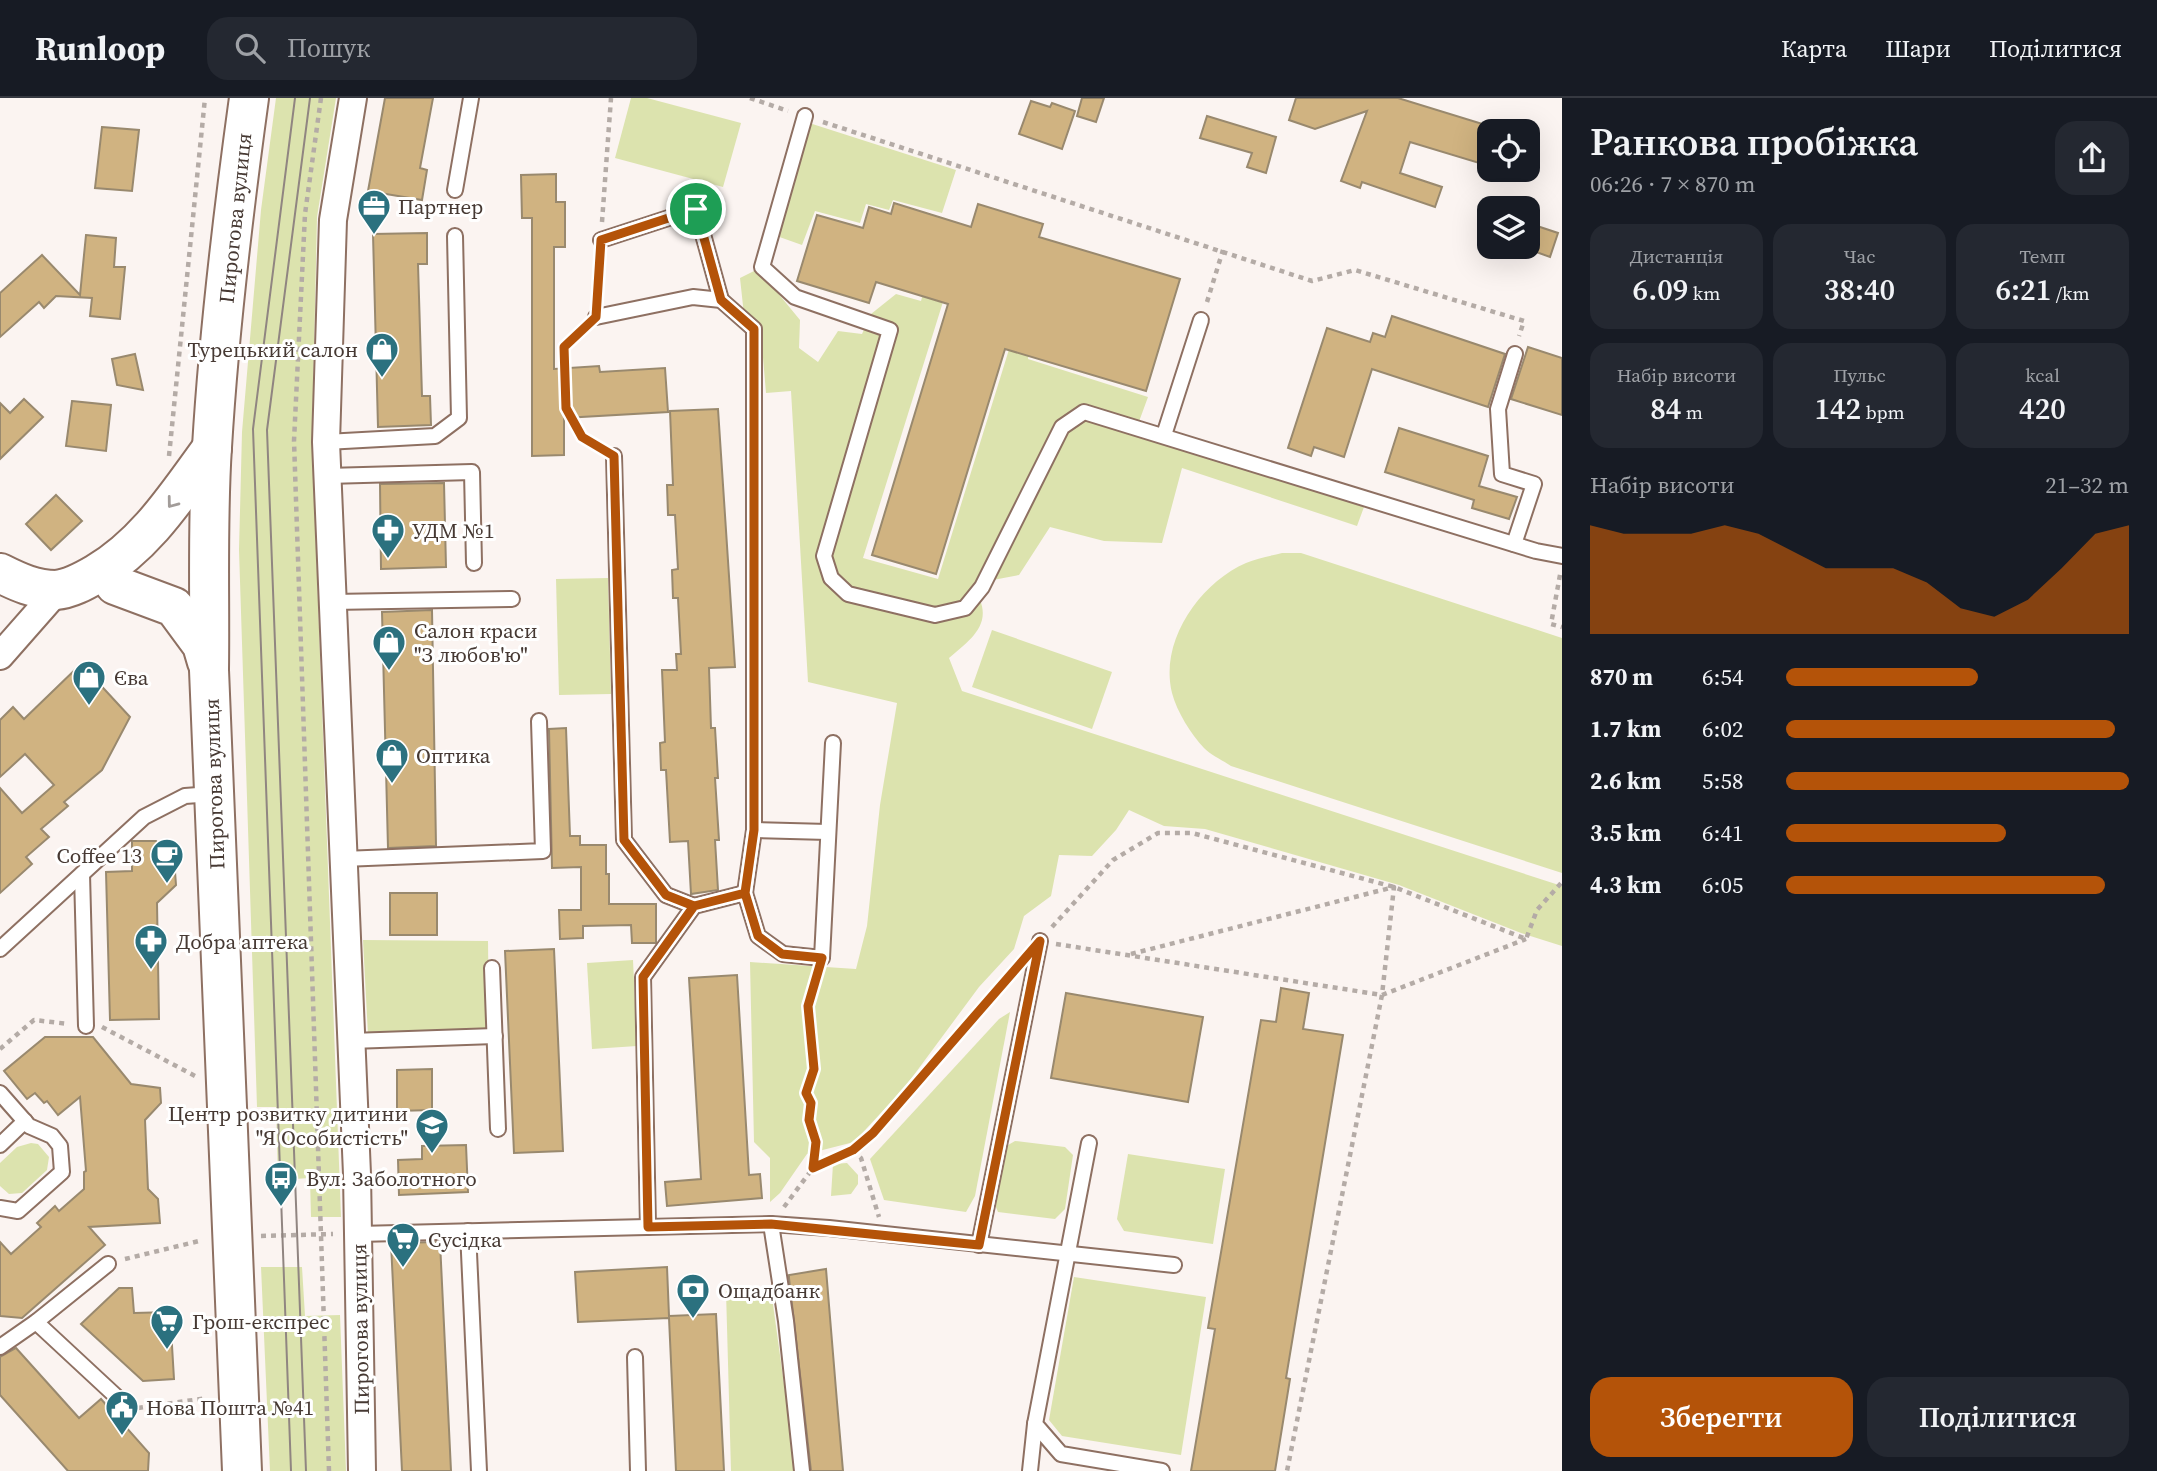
<!DOCTYPE html>
<html lang="uk">
<meta charset="utf-8">
<style>
:root{--surface:#171b24;--page:#242831;--text:#f1f3f6;--muted:#9ea1a6;--line:#363941;--accent:#b45309}
body{margin:0;font-family:"Source Serif 4",serif;background:var(--page);color:var(--text);height:100vh;display:flex;flex-direction:column;font-size:26px;white-space:nowrap}
*{box-sizing:border-box;margin:0}
p{font-size:23px;color:var(--muted)}
.icon{flex:none;width:38px;height:38px;fill:none;stroke:currentColor;stroke-width:2;stroke-linecap:round;stroke-linejoin:round}
.map{position:relative;flex:1;overflow:hidden}
.side{display:flex;flex-direction:column;background:var(--surface);width:595px}
.side>*{flex:none}
.fabs{position:absolute;left:1477px;top:21px;display:grid;gap:14px}
.fabs a{display:grid;place-items:center;width:63px;height:63px;border-radius:14px;background:var(--surface);box-shadow:0 7px 28px #0002;font-size:35px}
.pin{position:absolute;display:grid;place-items:center;width:60px;height:60px;color:#fff;margin:-30px;border:4px solid #fff;border-radius:50%;box-shadow:0 2px 7px #0007}
.round{display:grid;place-items:center;flex:none;width:74px;height:74px;border-radius:21px;background:var(--page)}
.headline{display:flex;align-items:center;justify-content:space-between;height:119px;padding:0 28px}
h1{font-size:38px;font-weight:600;line-height:52px}
.stats{display:grid;grid-template-columns:repeat(3,1fr);gap:10px;height:119px;padding:7px 28px}
.stats div{display:grid;align-content:center;border-radius:18px;background:var(--page);text-align:center}
.stats b{font-size:30px;font-weight:600}
.stats small{font-size:19px;font-weight:400}
.stats p{font-size:19px}
.chart{height:196px;padding:14px 28px}
.chart p{display:flex;justify-content:space-between}
.chart svg{width:100%;height:126px;margin-top:7px;fill:var(--accent);opacity:.7}
.button{display:flex;gap:14px;margin-top:auto;padding:14px 28px}
.button a{flex:1;height:80px;border-radius:21px;background:var(--accent);color:#fff;font-size:28px;font-weight:600;line-height:80px;text-align:center}
.button a+a{background:var(--page);color:var(--text)}
ul{padding:0 28px;list-style:none;font-size:23px}
li{display:grid;grid-template-columns:112px 84px 1fr;align-items:center;height:52px}
li i{height:18px;border-radius:9px;background:var(--accent)}
header{display:flex;align-items:center;gap:42px;box-sizing:border-box;height:98px;padding:0 35px;background:var(--surface);border-bottom:2px solid var(--line)}
header strong{font-size:33px}
nav{display:flex;gap:38px;margin-inline-start:auto;font-size:24px}
.search{width:490px;height:63px;background:var(--page);display:flex;align-items:center;gap:18px;box-sizing:border-box;padding:0 24px;border-radius:21px;color:var(--muted);font-size:26px}
main{display:flex;flex:1;min-height:0}
.map>svg:first-child{display:block}
.green{fill:#dce3ae}
.building{fill:#d0b381;stroke:#99896e;stroke-width:2}
.lines{fill:none;stroke-linecap:round;stroke-linejoin:round}
.service-casing{stroke:#8e7062;stroke-width:18}
.minor-casing{stroke:#8e7062;stroke-width:30}
.secondary-casing{stroke:#8e7062;stroke-width:42}
.path{stroke:#b4aba6;stroke-width:4.5;stroke-dasharray:5 5;stroke-linecap:butt}
.service{stroke:#fff;stroke-width:14}
.minor{stroke:#fff;stroke-width:26}
.secondary{stroke:#fff;stroke-width:38}
.tram{stroke:#908581;stroke-width:2}
.oneway{stroke:#a29c99}
.route-casing{stroke:#fff;stroke-width:14}
.route{stroke:#b45309;stroke-width:9}
.labels{text-anchor:middle;dominant-baseline:central;stroke-width:6;stroke-linejoin:round;paint-order:stroke}
.poi-label{font-size:21px;fill:#463933;stroke:#fff;text-anchor:start}
.street-label{font-size:21px;fill:#463933;stroke:#fff}
</style>
<header>
<strong>Runloop</strong>
<div class="search"><svg class="icon" aria-label="search" viewBox="0 0 24 24"><circle cx="10" cy="10" r="6"/><path d="M15 15l6 6"/></svg>Пошук</div>
<nav><a>Карта</a><a>Шари</a><a>Поділитися</a></nav>
</header>
<main>
<div class="map">
<svg width="1562" height="1373" viewBox="0 0 1562 1373">
<rect width="100%" height="100%" fill="#fbf4f1"/>
<!-- green -->
<g class="green">
<polygon points="276,0 336,0 317,119 312,342 341,1119 311,1119 310,1080 278,1082 276,1009 257,1009 239,452 242,334 261,112"/>
<polygon points="631,0 647,0 741,25 723,89 615,60"/>
<polygon points="803,23 956,72 942,115 893,102 889,112 866,106 860,125 815,113 802,147 771,136"/>
<path d="M758,171l42,51 -1,28 19,14 20,-31 24,3 9,-20 25,-20 25,7 5,-19 21,7 -84,269 75,21 73,-236 19,5 -2,11 120,38 -11,30 48,22 179,58 -7,19 -175,-58 -20,75 -58,-2 -54,-14 -31,48 -26,5 -13,20c11,27 -13,42 -31,58l13,33 600,195v60l-41,-13 -122,-48 -194,-56 -41,-3 -35,-16 -13,20 -24,26 -33,-1 -8,41 -27,20 -10,33 -35,38 -74,100 -51,55 -47,12 -27,39 -10,9v-44l-16,-16 -4,-180 106,7 11,-43 13,-121 17,-102 -89,-21 -17,-291 -25,2 -5,-59 -17,-19 -4,-37z"/>
<path d="M1282,455h19l261,85v235l-331,-107c-9,-6 -20,-11 -27,-18 -13,-14 -27,-36 -32,-55 -13,-52 28,-110 74,-130 11,-5 25,-7 36,-10z"/>
<polygon points="608,480 611,596 559,597 556,481"/>
<polygon points="992,532 1112,574 1092,631 972,589"/>
<polygon points="363,842 488,843 489,933 368,937"/>
<polygon points="633,862 637,948 592,951 587,865"/>
<polygon points="1010,914 975,1098 966,1114 884,1102 870,1061 999,921"/>
<polygon points="1015,1043 1065,1049 1073,1057 1065,1111 1055,1121 998,1114 993,1102 1003,1050"/>
<polygon points="31,1045 38,1046 49,1059 47,1072 22,1095 9,1096 0,1088 0,1065 17,1049"/>
<polygon points="1128,1056 1225,1071 1213,1146 1124,1133 1117,1121"/>
<polygon points="847,1065 858,1077 858,1086 851,1096 831,1098 833,1066"/>
<polygon points="261,1169 302,1169 305,1218 340,1217 346,1373 270,1373"/>
<polygon points="1074,1179 1206,1199 1181,1357 1062,1338 1049,1322"/>
<polygon points="771,1192 796,1373 731,1373 726,1193"/>
</g>
<!-- building -->
<g class="building">
<polygon points="385,0 433,0 420,70 427,72 422,102 368,93"/>
<polygon points="1082,0 1104,0 1096,24 1077,18"/>
<polygon points="1296,0 1398,0 1489,28 1489,68 1410,44 1400,75 1442,89 1435,109 1362,84 1360,90 1341,83 1367,13 1315,31 1289,22"/>
<polygon points="1031,3 1050,9 1052,5 1075,13 1062,51 1019,36"/>
<polygon points="1207,18 1276,39 1266,75 1247,69 1252,55 1200,40"/>
<polygon points="102,29 139,32 132,93 95,90"/>
<polygon points="556,76 556,104 565,104 565,149 554,149 554,271 599,268 600,274 665,270 668,314 564,320 564,357 532,358 532,120 522,120 521,77"/>
<polygon points="894,105 971,129 978,106 1043,126 1039,139 1180,181 1146,293 1005,251 936,476 872,457 948,206 876,184 869,205 797,183 817,117 863,130 869,109 891,116"/>
<polygon points="1528,125 1558,135 1550,159 1528,151"/>
<polygon points="427,135 427,166 418,166 422,298 430,298 431,327 378,329 373,136"/>
<polygon points="86,137 116,140 114,169 125,169 120,221 90,218 92,200 56,198 44,210 39,204 0,239 0,195 42,157 80,197"/>
<polygon points="1392,218 1505,256 1488,309 1372,271 1344,359 1314,349 1311,358 1288,350 1327,230 1370,244 1373,235 1385,239"/>
<polygon points="1528,249 1562,260 1562,317 1511,301"/>
<polygon points="135,256 143,292 117,287 112,261"/>
<polygon points="24,301 43,319 0,361 0,305 10,315"/>
<polygon points="72,303 111,307 106,353 66,348"/>
<polygon points="718,311 735,569 709,570 711,630 715,630 718,680 715,680 719,742 715,742 718,792 691,796 688,743 670,744 666,672 661,672 660,645 665,644 662,572 677,572 676,556 681,556 678,500 673,500 672,472 678,471 675,417 668,417 667,387 673,387 670,313"/>
<polygon points="1399,330 1488,358 1479,388 1517,399 1509,421 1472,410 1474,402 1385,374"/>
<polygon points="444,385 446,469 381,471 380,386"/>
<polygon points="56,397 82,423 51,452 26,426"/>
<polygon points="432,512 436,748 388,750 382,514"/>
<polygon points="81,566 130,619 102,672 64,704 68,708 41,731 49,739 26,759 32,766 0,795 0,690 22,715 54,687 25,656 0,679 0,622 13,609 24,621"/>
<polygon points="566,630 570,738 580,738 580,747 606,747 606,776 609,776 609,806 656,806 656,845 632,845 631,827 583,828 583,840 560,841 559,812 581,812 581,769 552,770 549,631"/>
<polygon points="132,743 156,743 174,760 176,787 157,805 159,921 110,922 106,774 132,773"/>
<rect x="390" y="795" width="47" height="42"/>
<polygon points="554,851 563,1053 514,1055 505,853"/>
<polygon points="737,877 749,1077 760,1076 762,1100 667,1108 665,1084 701,1081 689,880"/>
<polygon points="1281,890 1309,895 1303,931 1343,937 1286,1280 1290,1281 1275,1373 1191,1373 1215,1231 1208,1230 1261,922 1276,924"/>
<polygon points="1066,895 1203,919 1188,1004 1051,980"/>
<polygon points="45,939 93,939 131,986 160,990 161,1005 145,1022 148,1091 158,1101 160,1125 89,1129 105,1147 22,1220 0,1218 0,1144 11,1156 41,1129 37,1125 55,1108 59,1113 84,1091 84,1074 86,1073 80,999 58,1017 47,1003 44,1005 35,995 27,1001 4,973"/>
<polygon points="432,971 432,1012 397,1013 397,972"/>
<polygon points="466,1047 468,1094 399,1097 398,1062 422,1061 422,1048"/>
<polygon points="440,1144 451,1373 402,1373 391,1145"/>
<polygon points="667,1169 669,1218 716,1216 724,1373 676,1373 669,1220 578,1224 575,1174"/>
<polygon points="826,1171 837,1304 843,1373 811,1373 789,1180 789,1177"/>
<polygon points="119,1190 132,1190 134,1215 170,1214 174,1281 143,1283 81,1226"/>
<polygon points="16,1250 79,1320 101,1301 149,1355 148,1373 68,1373 0,1297 0,1259"/>
</g>
<g class="lines">
<defs>
<g id="service">
<polyline points="805,18 762,169 795,199 890,232 824,458 831,480 848,496 935,517 965,510 982,489 1062,329 1084,314 1536,453 1562,458"/>
<polyline points="455,92 471,0"/>
<polyline points="601,142 696,111 721,202"/>
<polyline points="596,219 693,199 721,202 754,231 754,732 745,795 694,808 643,879 648,1129"/>
<polyline points="1164,337 1201,222"/>
<polyline points="326,344 435,338 459,320 455,138"/>
<polyline points="614,358 624,742 666,797 694,808"/>
<polyline points="327,378 472,374 474,465"/>
<polyline points="1514,446 1534,386 1502,376 1498,311 1515,256"/>
<polyline points="332,504 512,501"/>
<polyline points="754,732 828,734"/>
<polyline points="343,761 543,753 539,623"/>
<polyline points="82,776 86,928"/>
<polyline points="745,795 758,838 783,856 822,860 833,645"/>
<polyline points="0,851 144,719 185,698 212,696"/>
<polyline points="492,870 498,1031"/>
<polyline points="351,943 495,938"/>
<polyline points="0,995 29,1028 52,1038 60,1048 62,1074 18,1113 0,1110"/>
<polyline points="1089,1045 1035,1326 1061,1356 1162,1373"/>
<polyline points="0,1047 25,1023"/>
<polyline points="771,1126 786,1223 802,1373"/>
<polyline points="468,1133 479,1373"/>
<polyline points="358,1136 771,1126 829,1130 1174,1167"/>
<polyline points="979,1147 1040,843"/>
<polyline points="36,1224 120,1302"/>
<polyline points="0,1249 36,1224 108,1166"/>
<polyline points="635,1259 638,1373"/>
<polyline points="1030,1373 1035,1326"/>
</g>
<g id="minor">
<polyline points="353,0 333,122 326,344 357,1076 362,1373"/>
<polyline points="0,558 58,492"/>
</g>
<g id="secondary">
<path d="M0,475c18,9 35,17 56,17 14,-1 28,-9 40,-16 51,-30 82,-80 116,-126"/>
<polyline points="115,487 174,509 202,547 207,564"/>
<path d="M242,1373l-33,-801c1,-74 -2,-149 3,-223 7,-117 21,-233 37,-349"/>
</g>
</defs>
<!-- service casing -->
<use href="#service" class="service-casing"/>
<!-- minor casing -->
<use href="#minor" class="minor-casing"/>
<!-- secondary casing -->
<use href="#secondary" class="secondary-casing"/>
<!-- path -->
<g class="path">
<polyline points="321,0 305,116 294,343 329,1373"/>
<polyline points="750,0 788,13"/>
<polyline points="823,24 1312,183 1355,172 1524,223 1519,238"/>
<polyline points="602,124 611,0"/>
<polyline points="597,200 600,160"/>
<polyline points="1207,204 1223,152"/>
<path d="M583,232l-19,17c2,41 -5,76 34,100"/>
<polyline points="169,358 205,0"/>
<polyline points="1560,477 1551,526 1562,529"/>
<polyline points="1052,829 1113,762 1158,735 1192,735 1394,789 1526,841 1537,812 1562,784"/>
<polyline points="1056,846 1382,897 1526,841"/>
<polyline points="1131,856 1394,789 1382,897 1287,1373"/>
<polyline points="102,929 197,979"/>
<polyline points="0,951 34,922 69,926"/>
<polyline points="853,1052 861,1060 879,1119"/>
<polyline points="813,1070 815,1044 809,1022 812,1005 806,995 814,971 809,908 818,877"/>
<polyline points="784,1109 813,1070 853,1052 873,1035 1013,874"/>
<polyline points="261,1138 333,1136"/>
<polyline points="125,1161 199,1143"/>
<polyline points="138,1310 207,1300"/>
</g>
<!-- service -->
<use href="#service" class="service"/>
<!-- minor -->
<use href="#minor" class="minor"/>
<!-- secondary -->
<use href="#secondary" class="secondary"/>
<!-- tram -->
<g class="tram">
<polyline points="291,1373 253,331 295,0"/>
<polyline points="306,1373 267,332 310,0"/>
</g>
</g>
<!-- one-way arrows -->
<defs><path id="oneway-chevron" d="M-2-3.5L2.5 0L-2 3.5" fill="none" stroke-width="1.6" stroke-linecap="round" stroke-linejoin="round" transform="scale(1.75)"/></defs>
<use class="oneway" href="#oneway-chevron" transform="translate(172 405) rotate(127)"/>
<g class="lines">
<defs>
<polyline id="route" points="696,111 721,202 754,231 754,732 745,795 694,808 643,879 648,1129 771,1126 979,1147 1040,843 873,1035 853,1052 813,1070 816,1044 809,1022 811,1005 806,995 814,971 808,908 822,860 782,856 758,838 745,795 694,808 666,797 624,742 614,358 582,339 566,310 564,249 596,219 601,142 696,111"/>
</defs>
<!-- route casing -->
<use href="#route" class="route-casing"/>
<!-- route -->
<use href="#route" class="route"/>
</g>
<!-- icons -->
<defs>
<symbol id="office-pin" viewBox="-11 -11 22 30"><path d="M0 17L-7.5 6A9.5 9.5 0 1 1 7.5 6Z" fill="#2b717f" stroke="#fff"/><path d="M-6-3h4V-5.5h4V-3h4V5H-6ZM-1-4.5V-3h2v-1.5ZM-6 0V1H6V0Z" fill="#fff"/></symbol>
<symbol id="shop-pin" viewBox="-11 -11 22 30"><path d="M0 17L-7.5 6A9.5 9.5 0 1 1 7.5 6Z" fill="#2b717f" stroke="#fff"/><path d="M-5-2.5h2.3a2.7 3.5 0 0 1 5.4 0H5L5.5 6h-11ZM-1.5-2.5h3a1.5 2.3 0 0 0-3 0Z" fill="#fff"/></symbol>
<symbol id="pharmacy-pin" viewBox="-11 -11 22 30"><path d="M0 17L-7.5 6A9.5 9.5 0 1 1 7.5 6Z" fill="#2b717f" stroke="#fff"/><path d="M-2-6h4v4h4v4h-4v4h-4v-4h-4v-4h4Z" fill="#fff"/></symbol>
<symbol id="cafe-pin" viewBox="-11 -11 22 30"><path d="M0 17L-7.5 6A9.5 9.5 0 1 1 7.5 6Z" fill="#2b717f" stroke="#fff"/><path d="M-5.5-4.5H6V0H3Q3 3.5 0 3.5H-2.5Q-5.5 3.5-5.5 0ZM3-3.2v2h1.7v-2ZM-6 4.5H4V6H-6Z" fill="#fff"/></symbol>
<symbol id="school-pin" viewBox="-11 -11 22 30"><path d="M0 17L-7.5 6A9.5 9.5 0 1 1 7.5 6Z" fill="#2b717f" stroke="#fff"/><path d="M0-5L7-2L0 1L-7-2ZM-4 1L0 2.5L4 1V4Q0 6-4 4Z" fill="#fff"/></symbol>
<symbol id="bus-pin" viewBox="-11 -11 22 30"><path d="M0 17L-7.5 6A9.5 9.5 0 1 1 7.5 6Z" fill="#2b717f" stroke="#fff"/><path d="M-5-6H5V4H4V6H2V4H-2V6H-4V4H-5ZM-3.5-4V0h7V-4ZM-3.5 1.2v1.5H-2V1.2ZM2 1.2v1.5H3.5V1.2Z" fill="#fff"/></symbol>
<symbol id="supermarket-pin" viewBox="-11 -11 22 30"><path d="M0 17L-7.5 6A9.5 9.5 0 1 1 7.5 6Z" fill="#2b717f" stroke="#fff"/><path d="M-6-5.5h2.5l.6 2H6L4.5 2H-2.5L-4.4-4H-6ZM-1.5 3.2a1.3 1.3 0 1 0 .1 0ZM3 3.2a1.3 1.3 0 1 0 .1 0Z" fill="#fff"/></symbol>
<symbol id="bank-pin" viewBox="-11 -11 22 30"><path d="M0 17L-7.5 6A9.5 9.5 0 1 1 7.5 6Z" fill="#2b717f" stroke="#fff"/><path d="M-6-4H6V4H-6ZM0-2.3a2.3 2.3 0 1 0 0 4.6a2.3 2.3 0 1 0 0-4.6Z" fill="#fff"/></symbol>
<symbol id="civic-pin" viewBox="-11 -11 22 30"><path d="M0 17L-7.5 6A9.5 9.5 0 1 1 7.5 6Z" fill="#2b717f" stroke="#fff"/><path d="M-.6-6.5H3V-4.5H.6V-3L4-1V1h2V6H-6V1h2V-1L-.6-3ZM-1.2 2.5V6h2.4V2.5Z" fill="#fff"/></symbol>
</defs>
<g fill-rule="evenodd">
<use href="#office-pin" x="355" y="89" width="38" height="52"/>
<use href="#shop-pin" x="363" y="232" width="38" height="52"/>
<use href="#pharmacy-pin" x="369" y="413" width="38" height="52"/>
<use href="#shop-pin" x="370" y="525" width="38" height="52"/>
<use href="#shop-pin" x="70" y="560" width="38" height="52"/>
<use href="#shop-pin" x="373" y="638" width="38" height="52"/>
<use href="#cafe-pin" x="148" y="738" width="38" height="52"/>
<use href="#pharmacy-pin" x="132" y="824" width="38" height="52"/>
<use href="#school-pin" x="413" y="1008" width="38" height="52"/>
<use href="#bus-pin" x="262" y="1061" width="38" height="52"/>
<use href="#supermarket-pin" x="384" y="1122" width="38" height="52"/>
<use href="#bank-pin" x="674" y="1173" width="38" height="52"/>
<use href="#supermarket-pin" x="148" y="1204" width="38" height="52"/>
<use href="#civic-pin" x="103" y="1290" width="38" height="52"/>
</g>
<g class="labels">
<!-- poi labels -->
<g class="poi-label">
<text x="398" y="108">Партнер</text>
<text x="358" y="251" text-anchor="end">Турецький салон</text>
<text x="412" y="432">УДМ №1</text>
<text x="414" y="532">Салон краси<tspan x="414" dy="24">"З любов'ю"</tspan></text>
<text x="114" y="579">Єва</text>
<text x="416" y="657">Оптика</text>
<text x="142" y="757" text-anchor="end">Coffee 13</text>
<text x="176" y="843">Добра аптека</text>
<text x="408" y="1015" text-anchor="end">Центр розвитку дитини<tspan x="408" dy="24">"Я Особистість"</tspan></text>
<text x="306" y="1080">Вул. Заболотного</text>
<text x="428" y="1141">Сусідка</text>
<text x="718" y="1192">Ощадбанк</text>
<text x="192" y="1223">Грош-експрес</text>
<text x="146" y="1309">Нова Пошта №41</text>
</g>
<!-- street labels -->
<g class="street-label">
<text transform="translate(235 120) rotate(-84)">Пирогова вулиця</text>
<text transform="translate(214 686) rotate(-92)">Пирогова вулиця</text>
<text transform="translate(360 1231) rotate(-91)">Пирогова вулиця</text>
</g>
</g>
</svg>
<div class="fabs">
<a><svg class="icon" aria-label="locate" viewBox="0 0 24 24"><circle cx="12" cy="12" r="6"/><path d="M12 2v4M12 18v4M2 12h4M18 12h4"/></svg></a>
<a><svg class="icon" aria-label="layers" viewBox="0 0 24 24"><path d="M12 4l9 5-9 5-9-5zM3 14l9 5 9-5"/></svg></a>
</div>
<div class="pin" style="left:696px;top:111px;background:#1e9e55"><svg class="icon" aria-label="arrive" viewBox="0 0 24 24"><path d="M6 21V4h12l-3 4 3 4H6"/></svg></div>
</div>
<section class="side">
<div class="headline"><div><h1>Ранкова пробіжка</h1><p>06:26 · 7 × 870 m</p></div><a class="round"><svg class="icon" aria-label="share" viewBox="0 0 24 24"><path d="M12 15V3M7 8l5-5 5 5M5 13v7h14v-7"/></svg></a></div>
<div class="stats">
<div><p>Дистанція</p><b>6.09<small> km</small></b></div>
<div><p>Час</p><b>38:40</b></div>
<div><p>Темп</p><b>6:21<small> /km</small></b></div>
</div>
<div class="stats">
<div><p>Набір висоти</p><b>84<small> m</small></b></div>
<div><p>Пульс</p><b>142<small> bpm</small></b></div>
<div><p>kcal</p><b>420</b></div>
</div>
<div class="chart"><p><span>Набір висоти</span>21–32 m</p>
<svg viewBox="0 0 160 44" preserveAspectRatio="none"><path d="M0 44V6L10 9L20 9L30 9L40 6L50 9L60 15L70 21L80 21L90 21L100 26L110 35L120 38L130 32L140 21L150 9L160 6V44z"/></svg>
</div>
<ul>
<li><b>870 m</b>6:54<i style="width:56%"></i></li>
<li><b>1.7 km</b>6:02<i style="width:96%"></i></li>
<li><b>2.6 km</b>5:58<i style="width:100%"></i></li>
<li><b>3.5 km</b>6:41<i style="width:64%"></i></li>
<li><b>4.3 km</b>6:05<i style="width:93%"></i></li>
</ul>
<div class="button"><a>Зберегти</a><a>Поділитися</a></div>
</section>
</main>
